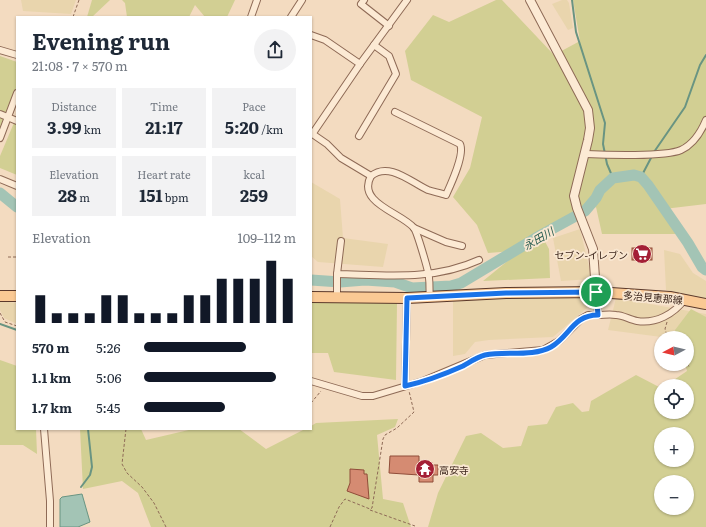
<!DOCTYPE html>
<meta charset="utf-8">
<style>
:root{--surface:#fff;--page:#f2f2f3;--text:#1f2937;--muted:#747a83;--accent:#111827}
body{margin:0;font-family:Literata,"Noto Sans JP",serif;background:var(--page);color:var(--text);height:100vh;display:flex;flex-direction:column;font-size:15px;white-space:nowrap}
*{box-sizing:border-box;margin:0}
p{font-size:13px;color:var(--muted)}
.icon{flex:none;width:22px;height:22px;fill:none;stroke:currentColor;stroke-width:2;stroke-linecap:round;stroke-linejoin:round}
.map{position:relative;flex:1;overflow:hidden}
.sheet{position:absolute;left:16px;top:16px;width:296px;height:414px;display:flex;flex-direction:column;background:var(--surface);border-radius:0px;box-shadow:0 1px 3px #0004}
.sheet>*{flex:none}
.needle{width:26px;rotate:263deg}
.tools{position:absolute;left:654px;top:331px;display:grid;gap:8px}
.tools a{display:grid;place-items:center;width:40px;height:40px;border-radius:50%;background:var(--surface);box-shadow:0 1px 3px #0004;font-size:20px}
.pin{position:absolute;display:grid;place-items:center;width:34px;height:34px;color:#fff;margin:-17px;border:2px solid #fff;border-radius:50%;box-shadow:0 1px 4px #0007}
.round{display:grid;place-items:center;flex:none;width:42px;height:42px;border-radius:21px;background:var(--page)}
.overview{display:flex;align-items:center;justify-content:space-between;height:68px;padding:0 16px}
h1{font-size:22px;font-weight:700;line-height:30px}
.figures{display:grid;grid-template-columns:repeat(3,1fr);gap:6px;height:68px;padding:4px 16px}
.figures div{display:grid;align-content:center;border-radius:0px;background:var(--page);text-align:center}
.figures b{font-size:17px;font-weight:700}
.figures small{font-size:11px;font-weight:400}
.figures p{font-size:11px}
.chart{height:112px;padding:8px 16px}
.chart p{display:flex;justify-content:space-between}
.chart svg{width:100%;height:72px;margin-top:4px;stroke:var(--accent);stroke-width:6}
ul{padding:0 16px;list-style:none;font-size:13px}
li{display:grid;grid-template-columns:64px 48px 1fr;align-items:center;height:30px}
li i{height:10px;border-radius:5px;background:var(--accent)}
.map>svg:first-child{display:block}
.farmland{fill:#e9d5ad}
.green{fill:#d2cf93;fill-rule:evenodd}
.water{fill:#a3c4b5;stroke:#699482}
.lines{fill:none;stroke-linecap:round;stroke-linejoin:round}
.stream{stroke:#699482;stroke-width:2}
.river{stroke:#a3c4b5;stroke-width:11}
.building{fill:#d58b72;stroke:#904d39}
.minor-casing{stroke:#8e6a56;stroke-width:8}
.tertiary-casing{stroke:#8e6a56;stroke-width:10}
.primary-casing{stroke:#5b392b;stroke-width:12}
.path{stroke:#8e6a56;stroke-width:1;stroke-dasharray:3 2;stroke-linecap:butt}
.minor{stroke:#fcead4;stroke-width:6}
.tertiary{stroke:#fcead4;stroke-width:8}
.primary{stroke:#fac994;stroke-width:10}
.route-casing{stroke:#fff;stroke-width:8}
.route{stroke:#1a73e8;stroke-width:5}
.labels{text-anchor:middle;dominant-baseline:central;stroke-width:3.5;stroke-linejoin:round;paint-order:stroke}
.poi-label{font-size:10px;fill:#3c261c;stroke:#f9e7d1;text-anchor:end}
.street-label{font-size:10px;fill:#3c261c;stroke:#f9e7d1}
.water-label{font-size:11px;font-style:italic;fill:#295d51;stroke:#f9e7d1}
</style>
<div class="map">
<svg width="706" height="527" viewBox="0 0 706 527">
<rect width="100%" height="100%" fill="#f3dbc0"/>
<!-- farmland -->
<g class="farmland">
<polygon points="21,0 76,0 71,14 23,11"/>
<polygon points="562,0 567,0 569,3 573,28 568,30 552,4"/>
<polygon points="311,182 340,199 343,238 388,244 383,267 318,262 311,256"/>
<polygon points="580,229 592,279 561,281 553,238"/>
<polygon points="664,250 680,254 693,273 706,281 706,299 666,290"/>
<polygon points="586,297 587,308 553,337 489,340 475,342 465,354 453,356 453,300"/>
<polygon points="616,298 706,314 706,347 687,338 669,338 608,330"/>
<polygon points="0,301 17,303 17,324 4,318 0,310"/>
</g>
<!-- green -->
<g class="green">
<polygon points="92,0 110,0 92,17 87,17"/>
<polygon points="122,0 235,0 227,17 205,17 195,5 189,17 127,17 125,3"/>
<polygon points="496,0 502,0 554,55 580,41 573,0 706,0 706,204 664,209 679,234 602,234 596,207 542,236 549,249 550,278 483,281 531,242 515,251 488,253 477,225 453,197 470,168 482,117 411,80 405,51 433,15 449,22"/>
<polygon points="0,56 17,62 17,88 0,129"/>
<polygon points="16,118 17,118 17,175 0,168 0,156"/>
<polygon points="311,301 397,303 396,380 334,372 328,353 311,353"/>
<path d="M691,309l15,8v210h-278l10,-34 28,-57 15,-3 22,15 18,-2 7,-20 19,-2 9,-17 17,-4 9,9 7,-1 2,-10 45,-26 25,13v24h26v-26h-22l22,-15 -2,-7h2v-26h-9l-3,-8zM661,434h26v26h-26zM661,482h26v26h-26z"/>
<polygon points="0,360 17,366 17,429 36,429 37,454 23,445 0,445"/>
<polygon points="398,419 395,427 377,435 383,499 403,503 411,527 151,527 138,493 122,481 83,489 80,429 141,429 146,440 193,429 239,429 266,449 305,429 311,429 311,426 316,423"/>
</g>
<!-- water -->
<polygon class="water" points="82,494 90,522 78,527 60,527 60,499 62,497"/>
<g class="lines">
<!-- stream -->
<g class="stream">
<polyline points="572,0 576,32 605,123 603,144 607,164 613,178"/>
<polyline points="654,152 685,107 700,65 706,55"/>
<polyline points="641,177 652,156"/>
<polyline points="0,324 17,330"/>
<polyline points="81,487 90,475 92,467 88,429"/>
</g>
<!-- river -->
<g class="river">
<polyline points="0,193 17,207"/>
<polyline points="311,280 340,282 365,280 395,282 412,288 451,286 461,283 541,235 585,211 596,198 600,190 613,178 634,175 641,177 648,185 688,243 702,267 706,270"/>
</g>
</g>
<!-- building -->
<g class="building">
<rect x="632" y="248" width="20" height="12"/>
<polygon points="390,456 419,456 419,465 438,465 438,475 433,475 433,482 419,482 419,475 389,473"/>
<polygon points="350,469 364,470 364,474 367,474 369,499 347,491 350,483"/>
</g>
<g class="lines">
<defs>
<g id="minor">
<polyline points="364,0 361,4 389,26"/>
<polyline points="251,17 257,0"/>
<polyline points="291,17 302,0"/>
<polyline points="311,35 325,40 360,64"/>
<polyline points="0,50 17,55"/>
<polyline points="0,114 17,121"/>
<path d="M311,133l16,11 14,14 30,18c-15,27 31,37 43,52 3,4 15,44 15,50 1,7 0,13 1,19"/>
<polyline points="313,133 360,64 407,0"/>
<polyline points="359,136 396,74 389,56 374,45"/>
<polyline points="0,138 17,93"/>
<path d="M586,154c20,1 79,3 95,-4 13,-6 20,-18 25,-30"/>
<path d="M371,176c18,-15 41,7 57,14 6,2 13,3 18,5 5,-11 19,-41 14,-51l-65,-32"/>
<polyline points="0,179 17,186"/>
<polyline points="414,228 446,242 462,246"/>
<path d="M341,241l-4,33c49,1 96,7 142,-14"/>
<polyline points="337,297 337,274"/>
<path d="M598,315c6,0 12,-1 18,0 7,0 14,5 21,6 19,3 37,-7 48,-22"/>
<polyline points="311,381 362,396 373,396 423,381 485,355 543,350 559,341 581,319 588,315 598,315 596,292"/>
<polyline points="405,386 407,298"/>
<polyline points="44,429 50,501 50,527"/>
</g>
<polyline id="tertiary" points="530,0 588,110 590,128 588,140 574,196 577,208 593,249 596,292"/>
<g id="primary">
<polyline points="0,296 17,296"/>
<polyline points="311,297 407,298 506,293 596,292 670,297 706,304"/>
</g>
</defs>
<!-- minor casing -->
<use href="#minor" class="minor-casing"/>
<!-- tertiary casing -->
<use href="#tertiary" class="tertiary-casing"/>
<!-- primary casing -->
<use href="#primary" class="primary-casing"/>
<!-- path -->
<g class="path">
<polyline points="73,17 79,0"/>
<polyline points="97,17 98,16"/>
<polyline points="8,257 17,257"/>
<polyline points="0,313 5,322 17,326"/>
<polyline points="667,322 665,329 668,338"/>
<polyline points="687,364 690,368"/>
<polyline points="311,403 321,391"/>
<polyline points="126,429 122,464 127,473 142,487 154,503 166,527"/>
<polyline points="370,510 415,526"/>
<polyline points="330,527 339,507 345,499 370,509 372,508 383,439 385,435 397,428 414,412 409,391"/>
</g>
<!-- minor -->
<use href="#minor" class="minor"/>
<!-- tertiary -->
<use href="#tertiary" class="tertiary"/>
<!-- primary -->
<use href="#primary" class="primary"/>
</g>
<g class="lines">
<defs>
<path id="route" d="M596,292l2,23c-25,0 -28,21 -47,32 -18,10 -46,4 -66,8 -8,2 -15,7 -22,11 -18,8 -39,16 -58,20l2,-88 99,-5z"/>
</defs>
<!-- route casing -->
<use href="#route" class="route-casing"/>
<!-- route -->
<use href="#route" class="route"/>
</g>
<!-- icons -->
<defs>
<symbol id="supermarket-disc" viewBox="-11 -11 22 22"><circle r="9.5" fill="#a41f36" stroke="#f9e7d1"/><path d="M-6-5.5h2.5l.6 2H6L4.5 2H-2.5L-4.4-4H-6ZM-1.5 3.2a1.3 1.3 0 1 0 .1 0ZM3 3.2a1.3 1.3 0 1 0 .1 0Z" fill="#fff"/></symbol>
<symbol id="temple-disc" viewBox="-11 -11 22 22"><circle r="9.5" fill="#a41f36" stroke="#f9e7d1"/><path d="M0-6L5-2H3V0L6.5 2.5H4V6H1.5V3h-3V6H-4V2.5H-6.5L-3 0V-2H-5Z" fill="#fff"/></symbol>
</defs>
<g fill-rule="evenodd">
<use href="#supermarket-disc" x="631" y="243" width="22" height="22"/>
<use href="#temple-disc" x="414" y="458" width="22" height="22"/>
</g>
<g class="labels">
<!-- poi labels -->
<g class="poi-label">
<text x="628" y="254">セブン-イレブン</text>
<text x="439" y="469" text-anchor="start">高安寺</text>
</g>
<!-- street labels -->
<g class="street-label">
<text transform="translate(653 297) rotate(5)">多治見恵那線</text>
</g>
<!-- water labels -->
<g class="water-label">
<text transform="translate(538 238) rotate(-30)">永田川</text>
</g>
</g>
</svg>
<div class="tools">
<a><svg class="needle" viewBox="-14 -14 28 28"><path d="M0-13l5 13h-10z" fill="#e53935"/><path d="M0 13l5-13h-10z" fill="#747a83"/></svg></a>
<a><svg class="icon" aria-label="locate" viewBox="0 0 24 24"><circle cx="12" cy="12" r="6"/><path d="M12 2v4M12 18v4M2 12h4M18 12h4"/></svg></a>
<a>+</a>
<a>−</a>
</div>
<div class="pin" style="left:596px;top:292px;background:#1e9e55"><svg class="icon" aria-label="arrive" viewBox="0 0 24 24"><path d="M6 21V4h12l-3 4 3 4H6"/></svg></div>
<section class="sheet">
<div class="overview"><div><h1>Evening run</h1><p>21:08 · 7 × 570 m</p></div><a class="round"><svg class="icon" aria-label="share" viewBox="0 0 24 24"><path d="M12 15V3M7 8l5-5 5 5M5 13v7h14v-7"/></svg></a></div>
<div class="figures">
<div><p>Distance</p><b>3.99<small> km</small></b></div>
<div><p>Time</p><b>21:17</b></div>
<div><p>Pace</p><b>5:20<small> /km</small></b></div>
</div>
<div class="figures">
<div><p>Elevation</p><b>28<small> m</small></b></div>
<div><p>Heart rate</p><b>151<small> bpm</small></b></div>
<div><p>kcal</p><b>259</b></div>
</div>
<div class="chart"><p><span>Elevation</span>109–112 m</p>
<svg viewBox="0 0 160 44" preserveAspectRatio="none"><path d="M5 44V27M15 44V38M25 44V38M35 44V38M45 44V27M55 44V27M65 44V38M75 44V38M85 44V38M95 44V27M105 44V27M115 44V17M125 44V17M135 44V17M145 44V6M155 44V17"/></svg>
</div>
<ul>
<li><b>570 m</b>5:26<i style="width:67%"></i></li>
<li><b>1.1 km</b>5:06<i style="width:87%"></i></li>
<li><b>1.7 km</b>5:45<i style="width:53%"></i></li>
</ul>
</section>
</div>
